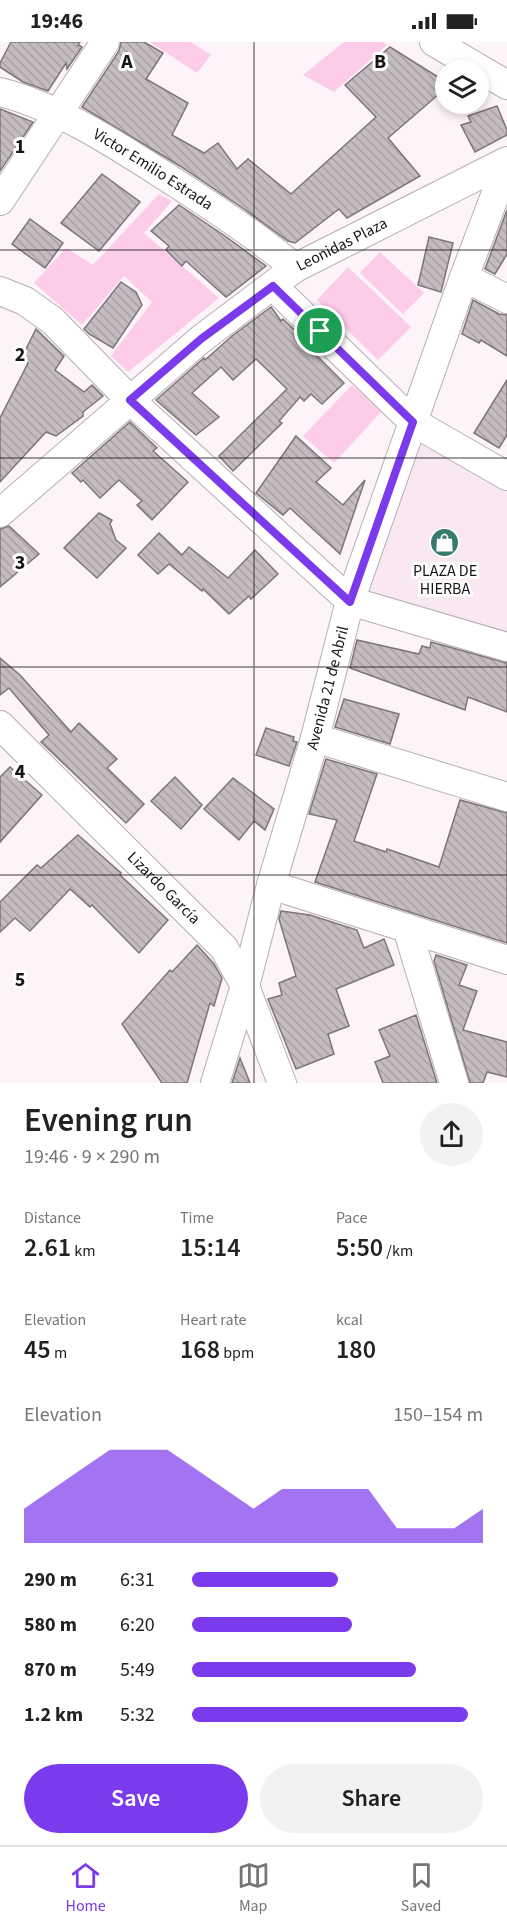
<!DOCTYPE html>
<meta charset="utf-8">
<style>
:root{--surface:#fff;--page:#f2f2f2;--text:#222;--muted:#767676;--line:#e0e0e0;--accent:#7c3aed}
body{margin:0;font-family:"Source Sans 3",sans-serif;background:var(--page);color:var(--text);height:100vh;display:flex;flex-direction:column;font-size:22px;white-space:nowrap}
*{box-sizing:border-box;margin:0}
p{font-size:20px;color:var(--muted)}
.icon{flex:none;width:33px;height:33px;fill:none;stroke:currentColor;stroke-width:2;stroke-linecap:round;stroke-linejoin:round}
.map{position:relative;height:1041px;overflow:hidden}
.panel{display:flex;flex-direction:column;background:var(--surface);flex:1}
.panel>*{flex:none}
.fabs{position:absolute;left:435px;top:18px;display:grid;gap:12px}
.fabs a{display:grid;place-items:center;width:54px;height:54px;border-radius:50%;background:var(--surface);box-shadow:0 3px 9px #0003;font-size:30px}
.pin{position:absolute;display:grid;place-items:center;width:51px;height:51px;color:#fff;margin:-26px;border:3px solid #fff;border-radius:50%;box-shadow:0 2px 6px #0007}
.round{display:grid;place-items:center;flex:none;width:63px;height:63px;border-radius:32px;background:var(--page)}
.headline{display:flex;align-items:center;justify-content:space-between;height:102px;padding:0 24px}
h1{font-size:33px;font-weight:600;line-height:45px}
.metrics{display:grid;grid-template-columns:repeat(3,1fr);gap:9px;height:102px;padding:6px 24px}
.metrics div{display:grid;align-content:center}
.metrics b{font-size:26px;font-weight:600}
.metrics small{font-size:16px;font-weight:400}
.metrics p{font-size:16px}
.chart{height:168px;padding:12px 24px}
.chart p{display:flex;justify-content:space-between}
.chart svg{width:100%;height:108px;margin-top:6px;fill:var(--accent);opacity:.7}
.button{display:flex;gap:12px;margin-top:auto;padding:12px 24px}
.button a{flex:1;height:69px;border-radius:36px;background:var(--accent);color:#fff;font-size:24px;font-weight:600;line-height:69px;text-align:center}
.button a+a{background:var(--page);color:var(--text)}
ul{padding:0 24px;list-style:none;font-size:20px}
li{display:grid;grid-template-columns:96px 72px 1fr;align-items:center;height:45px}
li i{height:15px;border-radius:8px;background:var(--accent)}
.status{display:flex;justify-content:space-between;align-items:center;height:42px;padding:0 30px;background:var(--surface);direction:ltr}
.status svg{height:16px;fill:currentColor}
.menu{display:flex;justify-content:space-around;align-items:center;height:84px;border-top:2px solid var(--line);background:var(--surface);font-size:16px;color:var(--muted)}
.menu a{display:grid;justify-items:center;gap:3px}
.menu .current{color:var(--accent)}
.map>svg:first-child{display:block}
.built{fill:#f9e8f2}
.grass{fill:#fccce8}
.building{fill:url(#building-back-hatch);stroke:#7d757a;stroke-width:1.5}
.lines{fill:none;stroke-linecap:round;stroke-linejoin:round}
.minor-casing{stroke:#b7aeb3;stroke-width:30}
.minor{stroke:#fff;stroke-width:28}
.route-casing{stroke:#fff;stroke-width:12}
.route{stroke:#7c3aed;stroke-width:8}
.grid{fill:none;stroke:#171415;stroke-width:1.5;stroke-opacity:0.55}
.labels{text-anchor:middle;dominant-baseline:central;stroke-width:6;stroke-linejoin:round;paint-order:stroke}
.street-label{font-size:16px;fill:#171415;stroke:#fff}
.poi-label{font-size:16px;fill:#171415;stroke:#fff}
.grid-label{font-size:20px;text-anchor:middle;font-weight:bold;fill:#171415;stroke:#fff;stroke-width:6;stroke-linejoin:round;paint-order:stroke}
</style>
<div class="status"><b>19:46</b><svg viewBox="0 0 49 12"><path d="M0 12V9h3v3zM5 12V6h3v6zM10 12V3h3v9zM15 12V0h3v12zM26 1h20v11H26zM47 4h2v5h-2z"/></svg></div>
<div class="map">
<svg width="507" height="1041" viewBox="0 0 507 1041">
<defs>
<pattern id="building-back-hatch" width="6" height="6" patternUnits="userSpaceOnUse" patternTransform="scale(1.5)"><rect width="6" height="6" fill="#c5bcc1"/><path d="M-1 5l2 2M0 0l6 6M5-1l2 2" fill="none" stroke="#a8a1a5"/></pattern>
</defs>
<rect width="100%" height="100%" fill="#fdf4f9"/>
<!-- built -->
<polygon class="built" points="420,394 507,446 507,591 365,555"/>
<!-- grass -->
<g class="grass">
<polygon points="150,0 191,0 211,13 197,31"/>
<polygon points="344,0 383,0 387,3 334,50 303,33"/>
<polygon points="159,152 172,159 144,191 219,256 128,330 111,314 152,260 124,234 82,283 34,241 66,206 93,223"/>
<polygon points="380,210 424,251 403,272 360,231"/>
<polygon points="348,225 411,285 378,318 317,258"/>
<polygon points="352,343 382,369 334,421 303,394"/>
</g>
<!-- building -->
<g class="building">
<polygon points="11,0 80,0 78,3 82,5 67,27 66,21 48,49 23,40 0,25 0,21"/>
<polygon points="121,0 144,0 163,11 146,37 188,61 172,93 204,111 218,101 237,127 248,117 291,152 376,75 345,43 390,5 446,40 446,46 388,96 420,134 347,176 339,167 295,201 288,199 244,167 180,124 82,65 119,9"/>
<polygon points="497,64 507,88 507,93 475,110 461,83 471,80 468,74"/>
<polygon points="0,67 33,80 0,129"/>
<polygon points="102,132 140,160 99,209 61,181"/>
<polygon points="179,163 225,194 266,224 226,255 186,219 182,224 166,208 169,204 151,189"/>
<polygon points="507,168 507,212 495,232 485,227"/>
<polygon points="30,177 63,201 45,226 12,202"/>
<polygon points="429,195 453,201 441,250 418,243"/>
<polygon points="121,240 136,250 142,263 113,306 89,292 84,287"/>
<polygon points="473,258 499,272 507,273 507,314 481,298 479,301 462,292"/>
<polygon points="271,265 281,279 283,277 315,308 313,310 344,341 322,362 311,352 304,359 300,355 279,379 282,381 233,429 219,414 287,347 256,317 233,338 221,325 192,351 219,375 196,393 156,358 204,316 205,318 232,294"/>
<polygon points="36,287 64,314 55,328 84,350 92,343 103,354 83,370 83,374 56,394 46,390 0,440 0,376 28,321 21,317"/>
<polygon points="507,338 507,393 499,406 474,391"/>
<polygon points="130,380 157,406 153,409 188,440 152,478 137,463 142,459 119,438 100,456 83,438 81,440 72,431"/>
<polygon points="296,394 331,426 316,440 343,463 365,438 340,512 290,466 283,473 256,451"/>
<polygon points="99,471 112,478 110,482 116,498 126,506 97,536 64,506"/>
<polygon points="9,484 39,512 0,545 0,487"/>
<polygon points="159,491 182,513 189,505 228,536 255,508 278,532 251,557 249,554 229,572 203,547 202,549 169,522 158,532 138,513"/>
<polygon points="357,598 419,612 422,604 430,606 431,600 507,621 507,670 468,655 465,668 350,626"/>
<polygon points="0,616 20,633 71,690 79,681 117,717 107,726 144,762 126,781 41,700 49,693 9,646 0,653"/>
<polygon points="344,657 399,672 390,702 335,685"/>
<polygon points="266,686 294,695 293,699 297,700 289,724 256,713"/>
<polygon points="326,717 377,732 354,799 386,810 387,807 439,825 460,758 507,771 507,901 315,840 337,778 309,772"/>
<polygon points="10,725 42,753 0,800 0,735"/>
<polygon points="175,735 202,763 181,787 151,759"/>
<polygon points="233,736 274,767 265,788 254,779 239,798 204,767"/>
<polygon points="78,793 121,831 120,833 168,878 139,911 92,863 90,865 70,847 30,889 15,876 0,890 0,860 37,823 41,826"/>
<polygon points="281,869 310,873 357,888 364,906 384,897 394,923 336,947 349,984 328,992 334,1012 296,1027 268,957 282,953 279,941 296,934 279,877"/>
<polygon points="197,903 214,922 222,936 214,964 210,961 187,1041 162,1041 122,982 170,928 172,930"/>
<polygon points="436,913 467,923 459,943 477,949 463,988 507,1000 507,1035 487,1030 483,1041 470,1041 434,919"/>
<polygon points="416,973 437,1041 383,1041 375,1020 390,1014 379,988"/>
<polygon points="240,1016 250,1041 232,1041"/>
</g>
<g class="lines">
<defs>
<g id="minor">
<polyline points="434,0 507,43"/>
<path id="s1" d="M0,50c58,14 121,56 171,88 43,28 85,55 124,88"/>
<polyline points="0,159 105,0"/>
<polyline points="464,235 507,257"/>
<polyline points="273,244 413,380 507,434"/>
<polyline points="0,249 25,259 53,279 130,358 350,559 507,605"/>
<path id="s2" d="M0,471l201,-174 94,-71 212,-107"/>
<path id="s3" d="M0,683l224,223 21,38 37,97"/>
<polyline points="315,696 507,755"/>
<polyline points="271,843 507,918"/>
<polyline points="407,886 454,1041"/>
<path id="s4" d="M215,1041l30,-97 26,-101 44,-147 35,-137 114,-324 43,-113"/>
</g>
</defs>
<!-- minor casing -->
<use href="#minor" class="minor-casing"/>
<!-- minor -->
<use href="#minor" class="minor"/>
</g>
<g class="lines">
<defs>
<polygon id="route" points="273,244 413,380 350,560 130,358 201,297"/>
</defs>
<!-- route casing -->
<use href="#route" class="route-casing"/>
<!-- route -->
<use href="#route" class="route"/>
</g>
<!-- grid -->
<path class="grid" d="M254,0v1041M0,208h507M0,416h507M0,625h507M0,833h507"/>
<!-- icons -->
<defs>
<symbol id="shop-disc" viewBox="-11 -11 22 22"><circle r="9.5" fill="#367b70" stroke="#fff"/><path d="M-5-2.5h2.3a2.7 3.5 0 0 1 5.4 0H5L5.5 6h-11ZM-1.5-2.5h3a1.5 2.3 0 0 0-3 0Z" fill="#fff"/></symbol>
</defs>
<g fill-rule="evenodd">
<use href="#shop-disc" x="428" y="484" width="33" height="33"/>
</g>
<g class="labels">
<!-- street labels -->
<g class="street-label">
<text stroke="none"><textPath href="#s1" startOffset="172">Victor Emilio Estrada</textPath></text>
<text stroke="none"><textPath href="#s2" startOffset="436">Leonidas Plaza</textPath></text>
<text stroke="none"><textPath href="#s4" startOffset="411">Avenida 21 de Abril</textPath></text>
<text stroke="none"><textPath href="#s3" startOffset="231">Lizardo García</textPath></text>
</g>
<!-- poi labels -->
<g class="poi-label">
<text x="445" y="529">PLAZA DE<tspan x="445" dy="18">HIERBA</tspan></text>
</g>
</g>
<g class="grid-label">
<text x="127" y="26">A</text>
<text x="380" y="26">B</text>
<text x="20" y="111">1</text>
<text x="20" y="319">2</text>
<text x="20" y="527">3</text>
<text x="20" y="736">4</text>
<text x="20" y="944">5</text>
</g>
</svg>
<div class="fabs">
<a><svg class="icon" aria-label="layers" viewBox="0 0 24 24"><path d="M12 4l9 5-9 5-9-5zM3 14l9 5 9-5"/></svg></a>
</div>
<div class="pin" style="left:320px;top:289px;background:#1e9e55"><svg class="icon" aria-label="arrive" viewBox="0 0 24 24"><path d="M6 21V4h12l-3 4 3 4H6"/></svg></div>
</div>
<section class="panel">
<div class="headline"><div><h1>Evening run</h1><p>19:46 · 9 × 290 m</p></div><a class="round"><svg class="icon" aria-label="share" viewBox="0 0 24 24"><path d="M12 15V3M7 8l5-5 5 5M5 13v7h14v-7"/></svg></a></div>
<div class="metrics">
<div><p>Distance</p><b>2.61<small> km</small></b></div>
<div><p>Time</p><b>15:14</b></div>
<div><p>Pace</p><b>5:50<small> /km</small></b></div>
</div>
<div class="metrics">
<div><p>Elevation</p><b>45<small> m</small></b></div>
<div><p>Heart rate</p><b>168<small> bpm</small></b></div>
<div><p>kcal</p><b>180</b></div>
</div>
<div class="chart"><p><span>Elevation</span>150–154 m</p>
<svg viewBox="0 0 160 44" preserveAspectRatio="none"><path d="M0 44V30L10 22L20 14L30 6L40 6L50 6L60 14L70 22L80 30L90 22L100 22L110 22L120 22L130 38L140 38L150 38L160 30V44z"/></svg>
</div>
<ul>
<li><b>290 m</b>6:31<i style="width:50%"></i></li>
<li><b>580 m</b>6:20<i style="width:55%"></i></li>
<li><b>870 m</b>5:49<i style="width:77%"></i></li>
<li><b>1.2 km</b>5:32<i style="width:95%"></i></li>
</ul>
<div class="button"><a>Save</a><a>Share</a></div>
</section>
<nav class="menu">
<a class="current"><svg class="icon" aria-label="home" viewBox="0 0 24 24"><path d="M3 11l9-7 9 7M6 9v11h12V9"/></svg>Home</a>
<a><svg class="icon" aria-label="map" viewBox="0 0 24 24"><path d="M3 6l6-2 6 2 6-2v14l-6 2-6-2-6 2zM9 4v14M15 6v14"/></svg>Map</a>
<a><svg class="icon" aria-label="saved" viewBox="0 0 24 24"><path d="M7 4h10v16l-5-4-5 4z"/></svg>Saved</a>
</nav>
